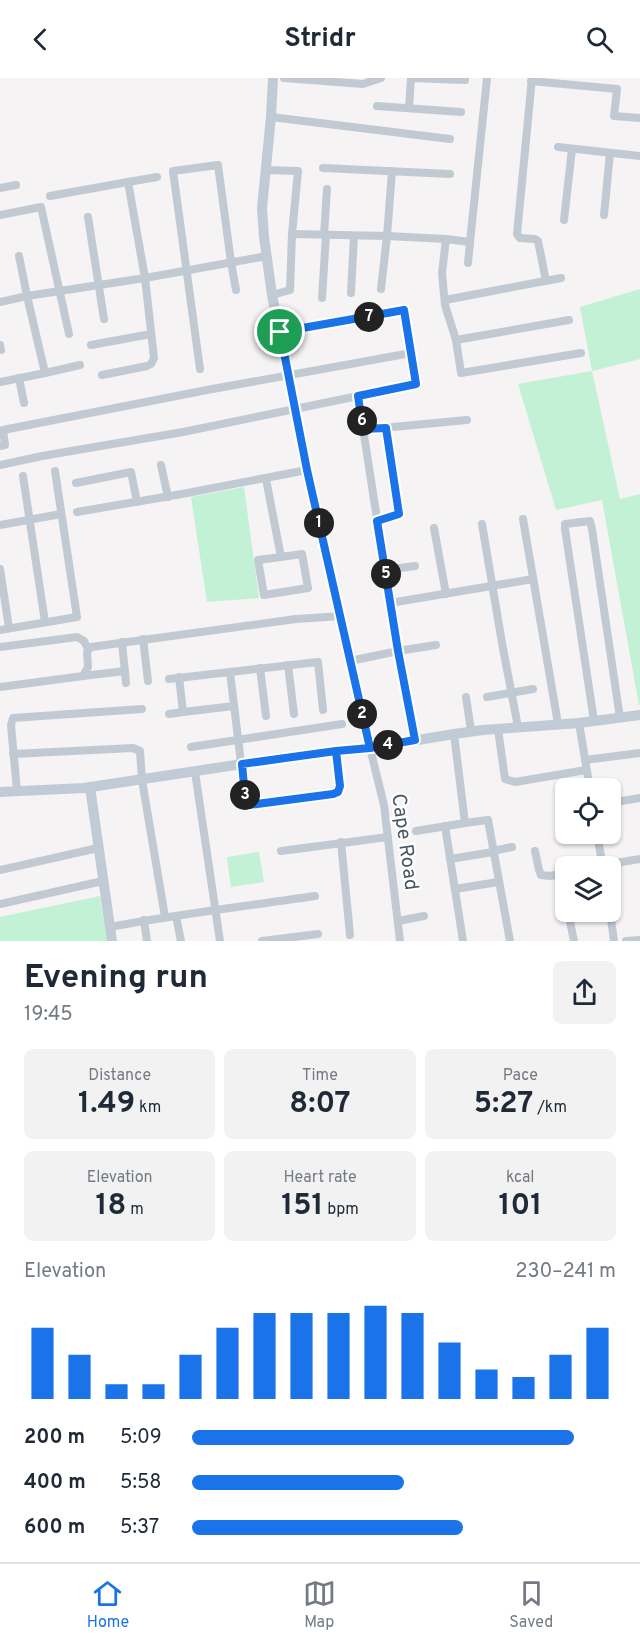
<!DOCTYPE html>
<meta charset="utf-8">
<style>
:root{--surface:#fff;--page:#f2f2f3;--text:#1f2937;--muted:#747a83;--line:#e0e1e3;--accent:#1a73e8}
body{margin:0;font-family:Overpass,sans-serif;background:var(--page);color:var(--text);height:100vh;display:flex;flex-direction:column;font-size:22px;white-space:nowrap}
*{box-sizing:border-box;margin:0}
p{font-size:20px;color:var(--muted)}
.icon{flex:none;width:33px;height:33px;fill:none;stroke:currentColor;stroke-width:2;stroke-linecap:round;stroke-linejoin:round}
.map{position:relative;height:863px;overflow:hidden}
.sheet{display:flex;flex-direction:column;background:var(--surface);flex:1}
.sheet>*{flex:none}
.controls{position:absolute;left:555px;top:700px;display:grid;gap:12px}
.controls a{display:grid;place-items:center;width:66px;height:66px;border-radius:9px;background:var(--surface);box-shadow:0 2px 4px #0004;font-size:30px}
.pin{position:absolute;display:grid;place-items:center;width:51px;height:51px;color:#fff;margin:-26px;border:3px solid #fff;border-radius:50%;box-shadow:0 2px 6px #0007}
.km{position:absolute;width:30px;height:30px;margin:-15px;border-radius:50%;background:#222;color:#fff;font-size:16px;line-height:30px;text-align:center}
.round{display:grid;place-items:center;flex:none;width:63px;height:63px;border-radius:9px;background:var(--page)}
.summary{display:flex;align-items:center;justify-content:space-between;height:102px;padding:0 24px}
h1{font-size:33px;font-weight:700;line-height:45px}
.stats{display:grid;grid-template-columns:repeat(3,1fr);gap:9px;height:102px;padding:6px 24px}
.stats div{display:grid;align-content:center;border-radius:9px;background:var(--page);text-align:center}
.stats b{font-size:30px;font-weight:700}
.stats small{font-size:16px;font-weight:400}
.stats p{font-size:16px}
.chart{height:168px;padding:12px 24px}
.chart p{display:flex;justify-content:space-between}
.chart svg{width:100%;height:108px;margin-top:6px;stroke:var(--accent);stroke-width:6}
ul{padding:0 24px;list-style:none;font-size:20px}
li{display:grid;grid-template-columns:96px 72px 1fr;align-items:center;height:45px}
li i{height:15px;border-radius:8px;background:var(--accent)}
header{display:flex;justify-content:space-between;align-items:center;height:78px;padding:0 24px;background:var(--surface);font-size:27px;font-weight:700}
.tabs{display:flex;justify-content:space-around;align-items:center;height:84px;border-top:2px solid var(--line);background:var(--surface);font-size:16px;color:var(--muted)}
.tabs a{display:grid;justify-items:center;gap:3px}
.tabs .on{color:var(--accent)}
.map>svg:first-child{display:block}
.green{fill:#c3f1d5}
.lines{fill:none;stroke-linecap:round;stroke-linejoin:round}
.street{stroke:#c1cad2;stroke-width:8}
.secondary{stroke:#c1cbd6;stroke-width:10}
.route-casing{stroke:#fff;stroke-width:12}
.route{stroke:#1a73e8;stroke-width:8}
.labels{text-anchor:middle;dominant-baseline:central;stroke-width:4.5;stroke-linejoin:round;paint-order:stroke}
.street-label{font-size:20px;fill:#4a5661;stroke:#fff}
</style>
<header><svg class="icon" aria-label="back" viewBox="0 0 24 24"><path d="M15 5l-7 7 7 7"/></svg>Stridr<svg class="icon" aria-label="search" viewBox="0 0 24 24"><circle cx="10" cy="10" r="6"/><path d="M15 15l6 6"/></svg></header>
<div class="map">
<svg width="640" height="863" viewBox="0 0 640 863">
<rect width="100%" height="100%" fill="#f5f3f3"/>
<!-- green -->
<g class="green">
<polygon points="640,211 640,281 592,293 620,421 640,416 640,627 639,627 602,422 556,432 518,306 592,293 580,229"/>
<polygon points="244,409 259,520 207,524 191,419"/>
<polygon points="259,774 264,804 231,809 227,779"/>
<polygon points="100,818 107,863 0,863 0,839"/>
</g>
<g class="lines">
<!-- street -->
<g class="street">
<polyline points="284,0 363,6 381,0"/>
<polyline points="411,0 465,2"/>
<polyline points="532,0 517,156 520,160 535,161 538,163 546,203"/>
<polyline points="531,3 617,11 614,38 640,40"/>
<polyline points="377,28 461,34"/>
<polyline points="409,30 411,0"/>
<polyline points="271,39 450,61"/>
<polyline points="558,69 640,78"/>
<polyline points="323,90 450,96"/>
<polyline points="265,92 298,93 292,156 290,212 272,217"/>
<polyline points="128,104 157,99"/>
<polyline points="0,110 16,107"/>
<polyline points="50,118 128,104 145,200 154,280 151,286 147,288 102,297"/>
<polyline points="0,137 41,129 69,256"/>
<polyline points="604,137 610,75"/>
<polyline points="88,139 104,241"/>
<polyline points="564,142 572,71"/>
<polyline points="292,156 387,158 392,93"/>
<polyline points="324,157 327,111"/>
<polyline points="446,161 470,164 487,0"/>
<polyline points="468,185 470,164"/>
<polyline points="381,211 387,158 446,161 442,195 445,227 456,262 461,295 581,275"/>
<polyline points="351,215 354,158"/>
<polyline points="322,220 326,157"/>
<polyline points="445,222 561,200"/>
<polyline points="0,224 27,218 19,178"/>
<polyline points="280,254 404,232 416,306 358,318"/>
<polyline points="456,262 569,242"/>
<polyline points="0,267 1,272"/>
<polyline points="91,267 151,256"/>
<polyline points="200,291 173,93 218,87 231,184 236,212"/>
<polyline points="45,295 80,287"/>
<polyline points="19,300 24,325"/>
<polyline points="0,304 45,295 27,218 145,200 267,178"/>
<polyline points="363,351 393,349 467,342"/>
<polyline points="0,368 5,367 3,352 207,312 411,275"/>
<polyline points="0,387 42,378 183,354 358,318 390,525 415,662"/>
<polyline points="161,387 168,419"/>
<polyline points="23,398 45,544"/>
<polyline points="266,401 281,479 302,476 308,510 264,517 258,482 281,479"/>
<polyline points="76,405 131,394 137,424"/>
<polyline points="77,434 182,416 307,392"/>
<polyline points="523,441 558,646"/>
<polyline points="377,443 399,436 386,350"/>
<polyline points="482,446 502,565 518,649"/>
<polyline points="0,447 61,436"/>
<polyline points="434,450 446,516"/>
<polyline points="0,491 9,550"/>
<polyline points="385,492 415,488"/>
<polyline points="390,525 533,501"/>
<polyline points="0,552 77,539 55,393"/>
<polyline points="143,561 148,603"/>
<polyline points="122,564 126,605"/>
<polyline points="0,569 77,559 84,563 88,571"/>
<polyline points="350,583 398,573 436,567"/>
<polyline points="288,587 294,636"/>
<polyline points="260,590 266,638"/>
<polyline points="83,598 125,593"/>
<polyline points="179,599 183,634 234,628"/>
<polyline points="169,601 230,594"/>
<polyline points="0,609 83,598 88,589 87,574 91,569 296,541 341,538"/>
<polyline points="466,619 471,653"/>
<polyline points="487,619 533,611"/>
<polyline points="323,632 318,584 230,594 245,718 247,726 252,727 336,715 339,712 340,708 336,673"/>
<polyline points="169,636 183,634"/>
<polyline points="594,643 565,451 565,446 590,443 592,451 620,640"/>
<polyline points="579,645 590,711"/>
<polyline points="498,651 505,701 515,704 586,692"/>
<polyline points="191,669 342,646"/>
<polyline points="370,670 384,727 400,863"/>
<polyline points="13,676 133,670 140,673 142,702 165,839"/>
<polyline points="585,682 640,675"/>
<polyline points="195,694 220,863"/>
<polyline points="17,713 11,647 13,640 142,631"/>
<polyline points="610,725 640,720"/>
<polyline points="465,745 488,742 510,863"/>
<polyline points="445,748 463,863"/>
<polyline points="416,753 465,745 454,656"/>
<polyline points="597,756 603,789"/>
<polyline points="341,764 350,857"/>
<polyline points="281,773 388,759"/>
<polyline points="493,773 512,769"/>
<polyline points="535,773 539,792 541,797 550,798 566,795"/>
<polyline points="450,781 493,774"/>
<polyline points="592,789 640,781"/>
<polyline points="0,792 98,770"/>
<polyline points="455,811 498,804"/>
<polyline points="0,826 103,803"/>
<polyline points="568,834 574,863"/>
<polyline points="610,834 614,863"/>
<polyline points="176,838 181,863"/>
<polyline points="144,842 147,863"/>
<polyline points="398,843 424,838"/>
<path d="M110,849c68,-13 137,-21 205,-31"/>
<polyline points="262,863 318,856"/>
<polyline points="626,863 640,862"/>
</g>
<!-- secondary -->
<g class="secondary">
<polyline points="273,0 271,39 262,130 264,159 272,217 307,392 370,670"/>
<polyline points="90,709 112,863"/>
<polyline points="0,714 84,710 242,686 336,673 370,670 454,656 483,652 579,645 640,637"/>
</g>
</g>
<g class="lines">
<defs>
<polyline id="route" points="280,254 307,392 370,670 336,673 242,686 245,718 247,726 249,727 333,716 338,714 340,708 336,673 370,670 415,662 398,573 377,443 399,436 386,350 363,351 358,318 416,306 404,232 280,254"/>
</defs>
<!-- route casing -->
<use href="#route" class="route-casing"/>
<!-- route -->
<use href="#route" class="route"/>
</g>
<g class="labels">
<!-- street labels -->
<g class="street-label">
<text transform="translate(404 764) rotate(82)">Cape Road</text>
</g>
</g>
</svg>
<div class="controls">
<a><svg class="icon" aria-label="locate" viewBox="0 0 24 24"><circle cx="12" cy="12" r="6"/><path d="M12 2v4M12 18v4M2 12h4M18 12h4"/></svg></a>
<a><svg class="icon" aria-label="layers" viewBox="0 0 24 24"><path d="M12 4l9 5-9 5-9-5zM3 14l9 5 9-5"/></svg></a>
</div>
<div class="pin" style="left:280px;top:254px;background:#1e9e55"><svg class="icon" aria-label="arrive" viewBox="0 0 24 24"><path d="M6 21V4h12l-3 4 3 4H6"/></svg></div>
<b class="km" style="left:319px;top:445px">1</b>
<b class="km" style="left:362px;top:636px">2</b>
<b class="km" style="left:245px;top:717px">3</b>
<b class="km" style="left:388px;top:667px">4</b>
<b class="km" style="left:386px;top:496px">5</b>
<b class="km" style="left:362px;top:343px">6</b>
<b class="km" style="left:369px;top:239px">7</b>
</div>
<section class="sheet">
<div class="summary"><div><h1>Evening run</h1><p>19:45</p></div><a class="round"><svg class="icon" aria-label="share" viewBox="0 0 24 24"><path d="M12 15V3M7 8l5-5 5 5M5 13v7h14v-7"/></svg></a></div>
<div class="stats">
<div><p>Distance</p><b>1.49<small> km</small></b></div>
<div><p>Time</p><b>8:07</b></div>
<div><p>Pace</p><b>5:27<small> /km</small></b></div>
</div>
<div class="stats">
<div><p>Elevation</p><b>18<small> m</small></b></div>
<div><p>Heart rate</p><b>151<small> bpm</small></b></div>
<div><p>kcal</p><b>101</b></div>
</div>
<div class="chart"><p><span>Elevation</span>230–241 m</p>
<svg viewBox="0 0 160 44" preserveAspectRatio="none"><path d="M5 44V15M15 44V26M25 44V38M35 44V38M45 44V26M55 44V15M65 44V9M75 44V9M85 44V9M95 44V6M105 44V9M115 44V21M125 44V32M135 44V35M145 44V26M155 44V15"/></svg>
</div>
<ul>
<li><b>200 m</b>5:09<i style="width:90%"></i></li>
<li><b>400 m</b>5:58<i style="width:50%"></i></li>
<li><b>600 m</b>5:37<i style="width:64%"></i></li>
</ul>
</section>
<nav class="tabs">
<a class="on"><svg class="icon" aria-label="home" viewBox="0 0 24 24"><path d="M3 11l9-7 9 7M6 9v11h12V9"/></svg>Home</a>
<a><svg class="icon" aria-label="map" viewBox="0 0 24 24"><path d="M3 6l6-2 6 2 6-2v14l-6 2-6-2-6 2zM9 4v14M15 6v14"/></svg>Map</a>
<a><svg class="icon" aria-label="saved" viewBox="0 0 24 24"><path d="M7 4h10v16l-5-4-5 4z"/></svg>Saved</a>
</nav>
